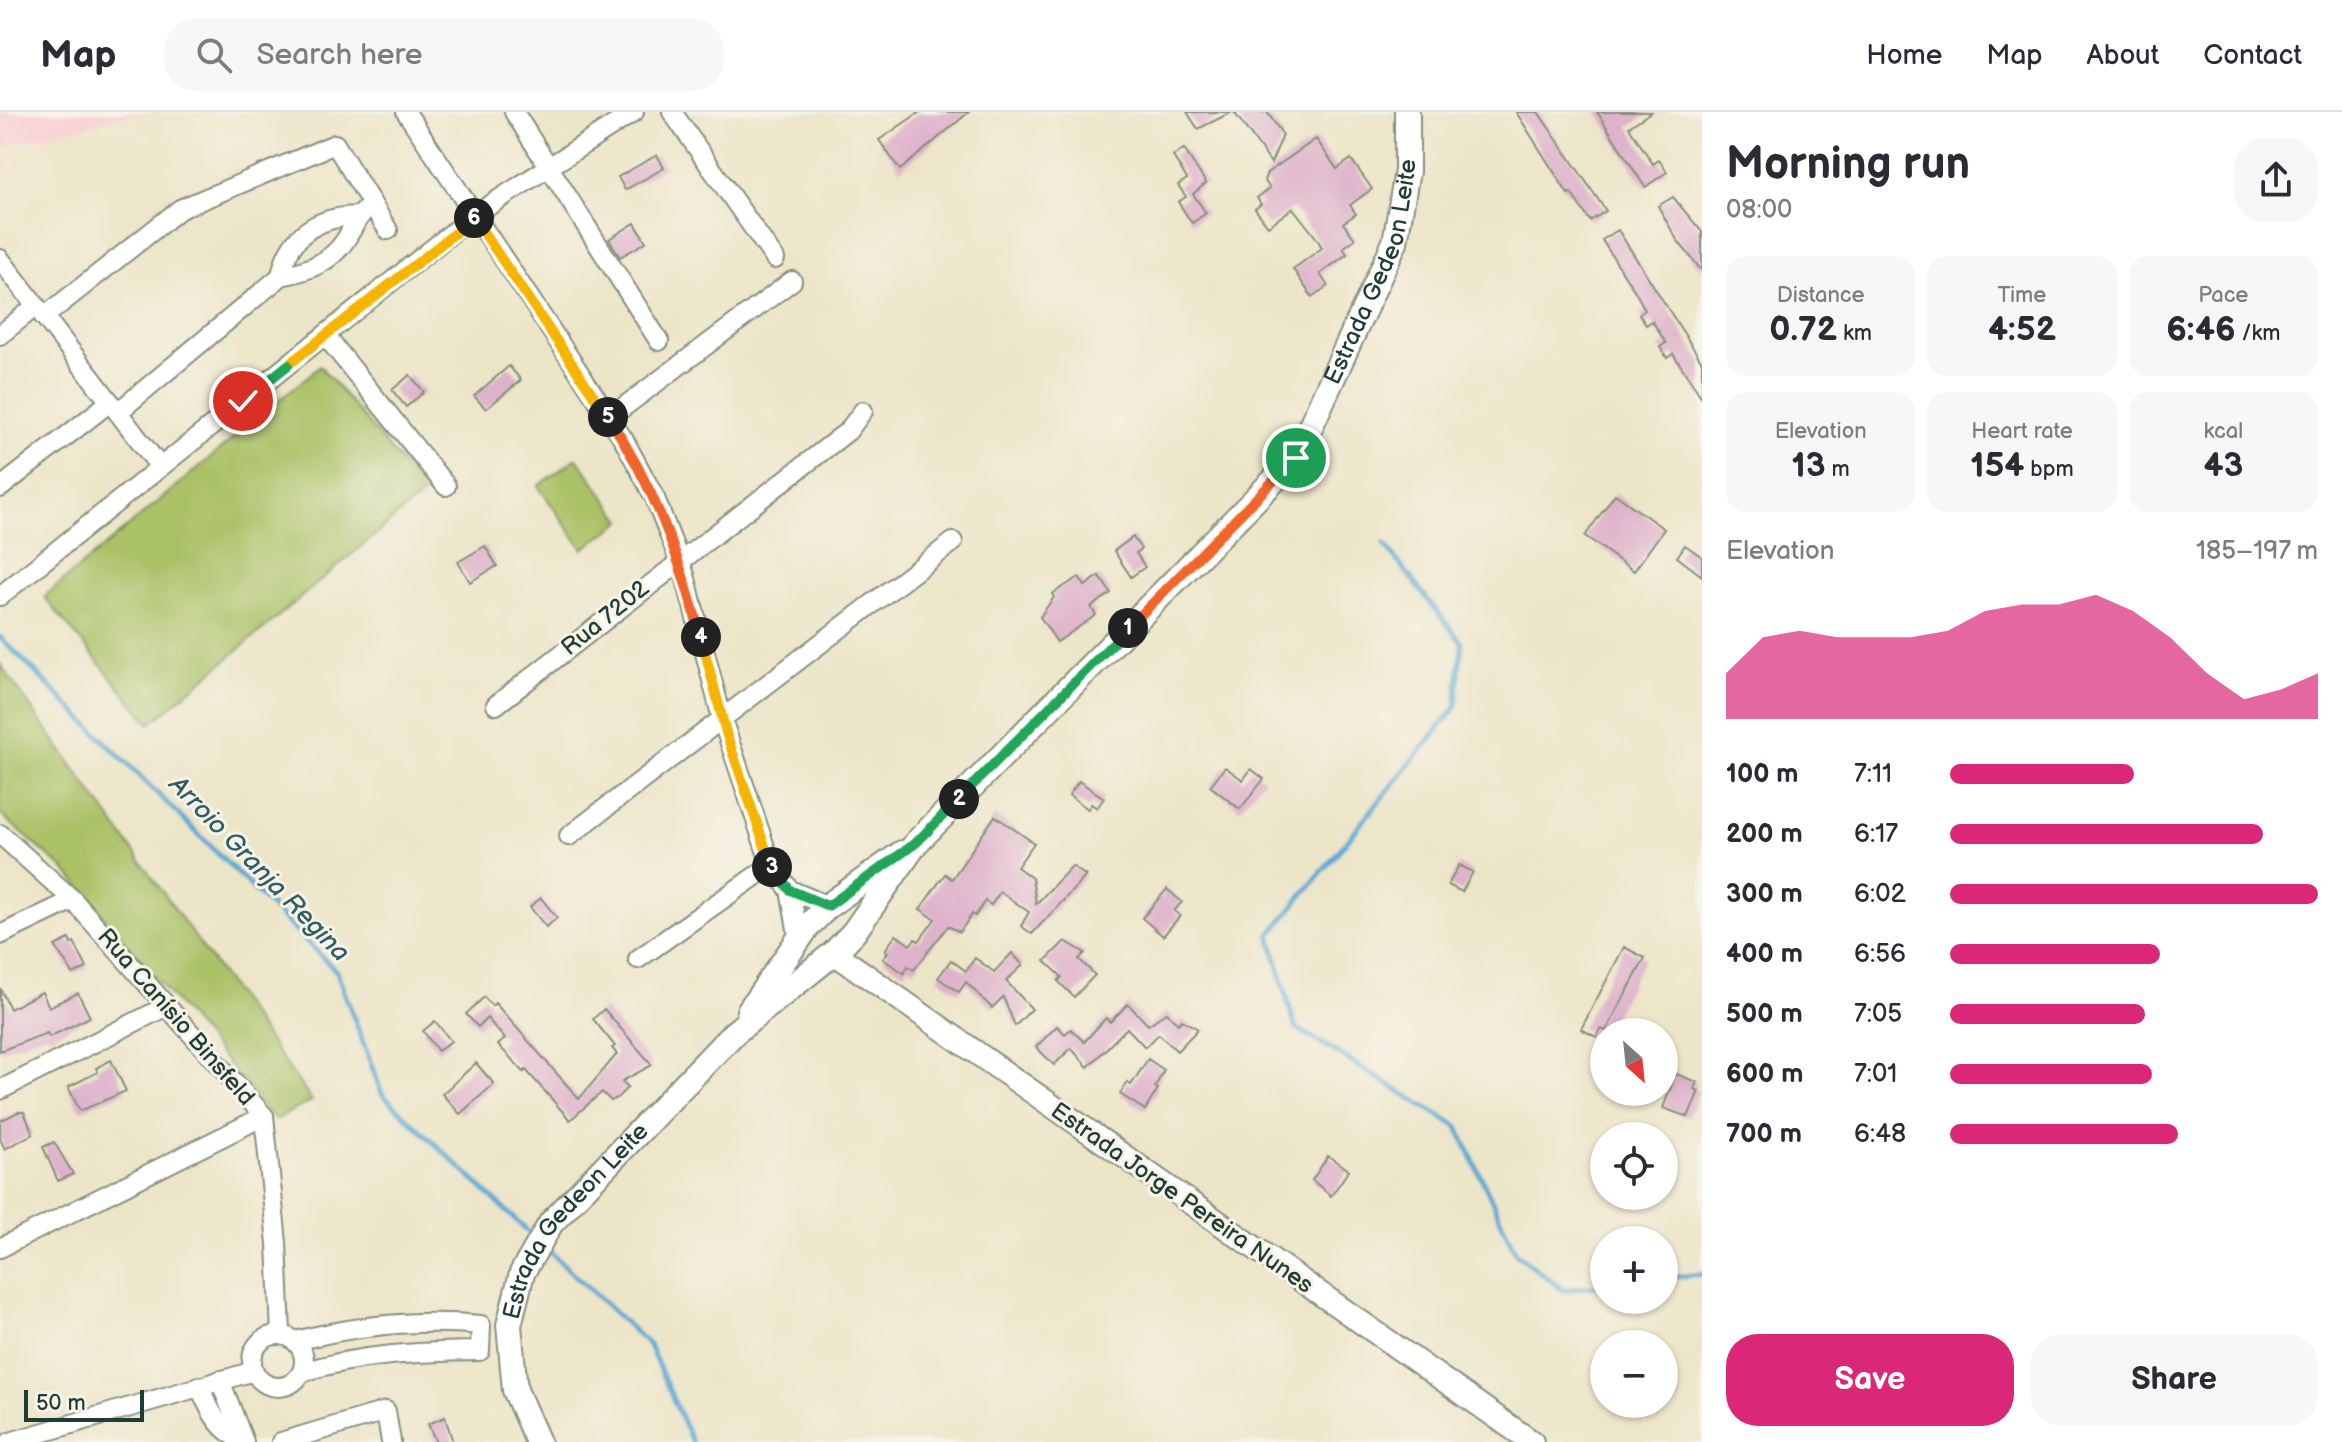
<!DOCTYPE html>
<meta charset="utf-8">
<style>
:root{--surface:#fff;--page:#f7f7f7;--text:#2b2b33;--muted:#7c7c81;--line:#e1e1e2;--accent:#db2777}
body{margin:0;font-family:"Balsamiq Sans",sans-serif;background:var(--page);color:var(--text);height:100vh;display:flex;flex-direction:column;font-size:30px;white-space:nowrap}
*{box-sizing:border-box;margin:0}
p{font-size:26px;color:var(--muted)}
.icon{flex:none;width:44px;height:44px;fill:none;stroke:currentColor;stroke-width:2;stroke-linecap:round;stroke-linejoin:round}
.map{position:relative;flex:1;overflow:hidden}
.panel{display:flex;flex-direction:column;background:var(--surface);width:640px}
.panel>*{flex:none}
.needle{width:52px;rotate:153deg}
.buttons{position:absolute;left:1590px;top:906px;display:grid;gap:16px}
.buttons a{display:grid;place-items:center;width:88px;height:88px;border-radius:50%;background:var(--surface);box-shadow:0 2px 6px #0004;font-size:40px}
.scale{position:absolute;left:24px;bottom:20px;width:120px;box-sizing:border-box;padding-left:8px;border:4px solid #1f3d34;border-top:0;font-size:22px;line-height:28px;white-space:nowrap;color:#1f3d34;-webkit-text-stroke:6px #f7f3e8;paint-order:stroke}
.pin{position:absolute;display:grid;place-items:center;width:68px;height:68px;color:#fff;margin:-34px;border:4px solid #fff;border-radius:50%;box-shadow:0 2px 8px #0007}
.km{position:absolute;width:40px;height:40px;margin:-20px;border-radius:50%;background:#222;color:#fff;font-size:22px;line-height:40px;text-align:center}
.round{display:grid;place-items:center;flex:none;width:84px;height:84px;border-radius:32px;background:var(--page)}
.overview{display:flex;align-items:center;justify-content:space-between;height:136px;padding:0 24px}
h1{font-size:44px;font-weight:700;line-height:60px}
.figures{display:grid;grid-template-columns:repeat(3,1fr);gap:12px;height:136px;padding:8px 24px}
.figures div{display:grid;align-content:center;border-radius:20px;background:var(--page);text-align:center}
.figures b{font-size:34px;font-weight:700}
.figures small{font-size:22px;font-weight:400}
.figures p{font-size:22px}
.chart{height:224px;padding:16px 24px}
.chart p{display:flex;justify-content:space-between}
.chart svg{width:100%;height:144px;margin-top:8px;fill:var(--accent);opacity:.7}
.cta{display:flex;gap:16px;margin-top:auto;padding:16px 24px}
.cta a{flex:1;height:92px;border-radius:32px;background:var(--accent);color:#fff;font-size:32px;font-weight:700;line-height:92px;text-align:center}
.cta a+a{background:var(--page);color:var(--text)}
ul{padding:0 24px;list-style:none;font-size:26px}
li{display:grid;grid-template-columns:128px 96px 1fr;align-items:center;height:60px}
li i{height:20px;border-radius:10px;background:var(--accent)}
header{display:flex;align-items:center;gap:48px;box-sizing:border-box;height:112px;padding:0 40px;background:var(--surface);border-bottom:2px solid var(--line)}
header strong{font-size:38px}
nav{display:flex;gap:44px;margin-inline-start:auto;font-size:28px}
.search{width:560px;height:72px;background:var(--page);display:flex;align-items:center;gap:20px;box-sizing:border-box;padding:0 28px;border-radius:32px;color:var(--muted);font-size:30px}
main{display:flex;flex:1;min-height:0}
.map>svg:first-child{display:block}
.built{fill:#f7cfd0}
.green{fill:#aac166;stroke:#647f4d;stroke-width:2}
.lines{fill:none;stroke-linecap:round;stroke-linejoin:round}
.stream{stroke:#59a8d3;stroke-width:5}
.building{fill:#deb2ca}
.minor-casing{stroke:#86917e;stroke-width:22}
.tertiary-casing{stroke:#86917e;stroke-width:26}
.secondary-casing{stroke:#86917e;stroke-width:28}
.minor{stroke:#fff;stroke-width:18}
.tertiary{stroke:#fff;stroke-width:22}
.secondary{stroke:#fff;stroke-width:24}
.split-1-casing{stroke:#fff;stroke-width:16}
.split-2-casing{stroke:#fff;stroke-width:16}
.split-3-casing{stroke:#fff;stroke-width:16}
.split-4-casing{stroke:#fff;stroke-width:16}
.split-5-casing{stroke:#fff;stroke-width:16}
.split-6-casing{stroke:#fff;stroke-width:16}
.split-7-casing{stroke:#fff;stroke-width:16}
.split-8-casing{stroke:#fff;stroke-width:16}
.split-1{stroke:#f0652b;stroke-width:10}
.split-2{stroke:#22a559;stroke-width:10}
.split-3{stroke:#22a559;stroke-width:10}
.split-4{stroke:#f5b400;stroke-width:10}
.split-5{stroke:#f0652b;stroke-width:10}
.split-6{stroke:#f5b400;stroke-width:10}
.split-7{stroke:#f5b400;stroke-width:10}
.split-8{stroke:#22a559;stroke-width:10}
.labels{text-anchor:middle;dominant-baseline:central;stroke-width:6;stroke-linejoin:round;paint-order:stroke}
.street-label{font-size:24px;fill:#1f3d34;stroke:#f7f3e8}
.water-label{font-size:26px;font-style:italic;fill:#305d64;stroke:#f7f3e8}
</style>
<header>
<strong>Map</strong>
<div class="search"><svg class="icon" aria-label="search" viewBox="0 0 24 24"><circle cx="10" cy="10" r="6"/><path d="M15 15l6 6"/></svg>Search here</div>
<nav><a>Home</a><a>Map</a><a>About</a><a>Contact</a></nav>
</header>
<main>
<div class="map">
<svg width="1702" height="1330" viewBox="0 0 1702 1330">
<rect width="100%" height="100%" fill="#f7f3e8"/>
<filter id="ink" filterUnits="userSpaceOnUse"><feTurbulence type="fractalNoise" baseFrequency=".0125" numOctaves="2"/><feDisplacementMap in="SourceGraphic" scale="16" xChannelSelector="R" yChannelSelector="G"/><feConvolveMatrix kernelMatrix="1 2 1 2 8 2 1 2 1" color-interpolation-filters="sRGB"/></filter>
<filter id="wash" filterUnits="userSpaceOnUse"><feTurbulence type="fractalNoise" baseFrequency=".006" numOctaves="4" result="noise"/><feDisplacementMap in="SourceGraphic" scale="32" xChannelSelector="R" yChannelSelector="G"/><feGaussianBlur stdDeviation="1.8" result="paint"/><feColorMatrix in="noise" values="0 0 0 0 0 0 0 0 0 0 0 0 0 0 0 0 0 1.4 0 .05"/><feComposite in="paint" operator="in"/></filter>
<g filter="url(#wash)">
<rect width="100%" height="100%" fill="#ede5c8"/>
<!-- built -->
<polygon class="built" points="0,0 140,0 2,35 7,59 0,60"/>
<!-- green -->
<g class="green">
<polygon points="320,254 426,380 150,612 44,485"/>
<polygon points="577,346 622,409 583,437 538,374"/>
<polygon points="0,552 312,989 275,1008 66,759 0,702"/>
</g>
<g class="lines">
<!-- stream -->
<g class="stream">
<polyline points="1384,432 1462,531 1456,595 1270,823 1295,915 1458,1015 1516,1141 1563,1178 1604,1173"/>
<polyline points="0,525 337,860 382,982 533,1124"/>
<polyline points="546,1136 649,1233 692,1330"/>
<polyline points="1664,1166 1702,1162"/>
</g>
</g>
<g id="blocks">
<!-- building -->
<g class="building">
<polygon points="920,0 969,0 900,58 879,28"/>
<polygon points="1187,0 1232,0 1198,17"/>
<polygon points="1234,0 1267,0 1283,23 1271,51"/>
<polygon points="1516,0 1538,0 1606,99 1590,109 1571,81 1568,82"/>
<polygon points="1597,0 1651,0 1629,15 1653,52 1659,48 1667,60 1645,75"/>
<polygon points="1316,27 1337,57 1351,47 1372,77 1350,93 1356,102 1343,111 1355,127 1343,136 1347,142 1320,162 1328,174 1312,185 1293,157 1322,136 1318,128 1293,96 1268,114 1255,97 1261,92 1257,86 1270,76 1264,68 1267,61"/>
<polygon points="1184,37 1206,71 1193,82 1206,101 1192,111 1178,90 1186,85 1178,73 1187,67 1173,44"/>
<polygon points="657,43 664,56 625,78 618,65"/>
<polygon points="1673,85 1702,120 1702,159 1677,128 1658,94"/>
<polygon points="635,111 646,130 620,145 609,127"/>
<polygon points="1618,118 1702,250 1702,286 1673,242 1667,246 1660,235 1666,231 1652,209 1646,213 1639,202 1645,198 1636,181 1602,128"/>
<polygon points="509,254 521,268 486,297 474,284"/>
<polygon points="410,263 424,280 406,295 392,278"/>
<polygon points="1615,382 1664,417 1634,459 1585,424"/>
<polygon points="1133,425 1141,437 1136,441 1145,455 1131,465 1114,439"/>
<polygon points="1685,433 1702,445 1702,464 1677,445"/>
<polygon points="485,434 497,454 470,470 458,450"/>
<polygon points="1099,464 1111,481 1091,495 1096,503 1057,530 1040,505 1054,485 1052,482 1079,465 1085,474"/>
<polygon points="1225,655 1243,668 1251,657 1264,667 1240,697 1210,674"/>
<polygon points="1079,669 1104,686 1097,696 1091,692 1088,697 1069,683"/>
<polygon points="995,704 1034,731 1017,755 1032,766 1036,792 1072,754 1086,764 1032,822 1021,814 1029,800 1000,780 991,793 985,789 975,804 972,802 960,820 948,814 914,858 908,854 904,861 883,847 888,840 885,838 896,823 910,833 915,827 919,829 935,807 920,797 945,762 952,767"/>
<polygon points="1459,753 1473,760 1462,780 1448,773"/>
<polygon points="1167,777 1182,790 1174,799 1180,804 1163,824 1142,806"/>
<polygon points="541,786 557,806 546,815 530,795"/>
<polygon points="69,827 71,832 74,830 87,856 73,862 55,834"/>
<polygon points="1065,829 1085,841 1079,847 1095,863 1074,885 1058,869 1062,865 1045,849"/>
<polygon points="1624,835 1645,846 1606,919 1601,917 1596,925 1581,917"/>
<polygon points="1012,841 1023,853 1006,869 1032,897 1015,914 1003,885 992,896 966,870 959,880 938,866 951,848 966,859 975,846 994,860"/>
<polygon points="0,876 10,897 42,880 49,895 78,881 90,905 49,925 47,921 0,939"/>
<polygon points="484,885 492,894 495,891 579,987 617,942 612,936 615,934 593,907 604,897 652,953 622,969 628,975 618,985 611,989 602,980 570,1008 526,958 524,960 498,933 505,927 487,906 478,915 466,902"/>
<polygon points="1128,892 1148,913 1167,900 1178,912 1182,908 1198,917 1177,939 1159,922 1145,935 1127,916 1088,955 1071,936 1054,953 1036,935 1057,914 1065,922 1071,917 1084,930 1106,906 1110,910"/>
<polygon points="435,909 451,929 438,939 423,919"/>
<polygon points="1148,947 1164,958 1155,975 1158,977 1145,998 1120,982 1127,970 1131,973"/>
<polygon points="111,948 126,979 80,999 68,975 98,960 96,956"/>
<polygon points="476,951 494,972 460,1002 442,982"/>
<polygon points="1676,962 1697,970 1694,977 1699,979 1688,1005 1663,996"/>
<polygon points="18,1000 24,1000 33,1022 5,1037 0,1027 0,1009"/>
<polygon points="54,1030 73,1062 58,1069 43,1035"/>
<polygon points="1328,1044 1349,1058 1331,1084 1312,1068"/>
<polygon points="445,1305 453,1330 436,1330 428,1312"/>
</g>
</g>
</g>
<g filter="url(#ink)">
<use href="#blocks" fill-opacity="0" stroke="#86917e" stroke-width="2"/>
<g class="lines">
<defs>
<g id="minor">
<polyline points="406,0 624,328 655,386 685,463 722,607 771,753 790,778 828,794"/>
<polyline points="514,0 659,229"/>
<polyline points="672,0 775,147"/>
<polyline points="0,147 160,355"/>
<path d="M281,164c7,-41 36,-59 76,-60"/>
<polyline points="44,205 180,97 335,32 388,118"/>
<polyline points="0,223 36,194"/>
<polyline points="325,223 446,374"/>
<path d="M118,300l163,-136c26,-5 50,-13 65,-37 9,-14 12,-24 26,-35"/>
<polyline points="609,306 792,169"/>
<polyline points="0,376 110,290"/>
<polyline points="0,484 473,104 634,0"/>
<polyline points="496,593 848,319 863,299"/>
<polyline points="0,722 73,788 264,1004 277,1131 281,1222"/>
<polyline points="569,724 953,430"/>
<polyline points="790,778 799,828"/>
<polyline points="0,823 73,788"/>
<polyline points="638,847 771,753"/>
<polyline points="0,978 167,894"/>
<polyline points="0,1136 264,1004"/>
<circle cx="278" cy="1249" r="26"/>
<path d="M296,1229c62,-16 121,-22 185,-16l-1,26c-62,1 -118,3 -178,21"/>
<polyline points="220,1268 244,1330"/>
<path d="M199,1274c11,24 19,45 44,54"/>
<polyline points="10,1330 254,1259"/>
<polyline points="281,1330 386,1299 391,1330"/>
</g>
<polyline id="tertiary" points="834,841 1532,1330"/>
<g id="secondary">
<polyline points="749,899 808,814 828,794 902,741"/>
<path id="s1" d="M538,1330l-23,-52 -6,-65 13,-52 29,-50 183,-190 100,-80 20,-21 62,-89 380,-385 99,-216 12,-71v-59"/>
</g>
</defs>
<!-- minor casing -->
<use href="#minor" class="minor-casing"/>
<!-- tertiary casing -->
<use href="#tertiary" class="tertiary-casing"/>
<!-- secondary casing -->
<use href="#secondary" class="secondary-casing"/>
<!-- minor -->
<use href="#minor" class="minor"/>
<!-- tertiary -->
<use href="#tertiary" class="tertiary"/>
<!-- secondary -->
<use href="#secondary" class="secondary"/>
</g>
</g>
<g class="lines" filter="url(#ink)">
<defs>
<polyline id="split-1" points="1128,516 1296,346"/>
<polyline id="split-2" points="959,687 1128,516"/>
<polyline id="split-3" points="772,755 790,778 828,794 916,731 959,687"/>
<polyline id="split-4" points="701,525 727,624 772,755"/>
<path id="split-5" d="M608,305c46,68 72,142 93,220"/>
<polyline id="split-6" points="474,106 608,305"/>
<polyline id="split-7" points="288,253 474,106"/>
<polyline id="split-8" points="243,289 288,253"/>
</defs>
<!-- split-1 casing -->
<use href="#split-1" class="split-1-casing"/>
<!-- split-2 casing -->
<use href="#split-2" class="split-2-casing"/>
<!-- split-3 casing -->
<use href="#split-3" class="split-3-casing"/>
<!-- split-4 casing -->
<use href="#split-4" class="split-4-casing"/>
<!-- split-5 casing -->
<use href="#split-5" class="split-5-casing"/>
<!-- split-6 casing -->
<use href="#split-6" class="split-6-casing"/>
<!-- split-7 casing -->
<use href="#split-7" class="split-7-casing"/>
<!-- split-8 casing -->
<use href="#split-8" class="split-8-casing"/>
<!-- split-1 -->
<use href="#split-1" class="split-1"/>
<!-- split-2 -->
<use href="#split-2" class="split-2"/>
<!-- split-3 -->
<use href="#split-3" class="split-3"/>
<!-- split-4 -->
<use href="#split-4" class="split-4"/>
<!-- split-5 -->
<use href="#split-5" class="split-5"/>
<!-- split-6 -->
<use href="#split-6" class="split-6"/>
<!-- split-7 -->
<use href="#split-7" class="split-7"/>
<!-- split-8 -->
<use href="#split-8" class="split-8"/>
</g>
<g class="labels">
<!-- street labels -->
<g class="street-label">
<text stroke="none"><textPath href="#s1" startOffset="1506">Estrada Gedeon Leite</textPath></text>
<text transform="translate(605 506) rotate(-39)">Rua 7202</text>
<text transform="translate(176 905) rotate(49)">Rua Canísio Binsfeld</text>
<text transform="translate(1182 1086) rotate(35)">Estrada Jorge Pereira Nunes</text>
<text stroke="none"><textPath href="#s1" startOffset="248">Estrada Gedeon Leite</textPath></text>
</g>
<!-- water labels -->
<g class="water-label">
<text transform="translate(259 757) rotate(46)">Arroio Granja Regina</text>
</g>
</g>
</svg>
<div class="buttons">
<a><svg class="needle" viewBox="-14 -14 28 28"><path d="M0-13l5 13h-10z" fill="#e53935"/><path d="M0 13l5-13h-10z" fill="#7c7c81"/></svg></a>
<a><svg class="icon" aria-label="locate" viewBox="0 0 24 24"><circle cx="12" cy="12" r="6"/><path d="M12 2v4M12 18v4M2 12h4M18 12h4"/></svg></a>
<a>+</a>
<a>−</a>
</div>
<div class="scale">50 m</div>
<div class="pin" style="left:1296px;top:346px;background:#1e9e55"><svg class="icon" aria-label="arrive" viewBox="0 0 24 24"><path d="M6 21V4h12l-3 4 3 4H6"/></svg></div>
<div class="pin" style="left:243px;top:289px;background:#d93025"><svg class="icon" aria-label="check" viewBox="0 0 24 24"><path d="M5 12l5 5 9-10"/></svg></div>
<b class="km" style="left:1128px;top:516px">1</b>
<b class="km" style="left:959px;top:687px">2</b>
<b class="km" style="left:772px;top:755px">3</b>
<b class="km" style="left:701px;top:525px">4</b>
<b class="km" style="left:608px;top:305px">5</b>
<b class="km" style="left:474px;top:106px">6</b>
</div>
<section class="panel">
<div class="overview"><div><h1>Morning run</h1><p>08:00</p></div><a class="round"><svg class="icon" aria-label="share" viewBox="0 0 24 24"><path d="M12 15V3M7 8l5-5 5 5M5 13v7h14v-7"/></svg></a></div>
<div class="figures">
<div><p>Distance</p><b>0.72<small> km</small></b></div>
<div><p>Time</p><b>4:52</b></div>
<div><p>Pace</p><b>6:46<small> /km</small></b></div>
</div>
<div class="figures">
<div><p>Elevation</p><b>13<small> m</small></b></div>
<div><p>Heart rate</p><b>154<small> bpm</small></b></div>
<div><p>kcal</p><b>43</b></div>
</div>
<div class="chart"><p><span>Elevation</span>185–197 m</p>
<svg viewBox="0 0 160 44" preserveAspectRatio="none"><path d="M0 44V30L10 19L20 17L30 19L40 19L50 19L60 17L70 11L80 9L90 9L100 6L110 11L120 19L130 30L140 38L150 35L160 30V44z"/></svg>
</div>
<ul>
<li><b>100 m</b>7:11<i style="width:50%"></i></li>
<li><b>200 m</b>6:17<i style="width:85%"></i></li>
<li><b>300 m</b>6:02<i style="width:100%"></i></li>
<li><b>400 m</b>6:56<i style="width:57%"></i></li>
<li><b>500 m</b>7:05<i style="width:53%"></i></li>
<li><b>600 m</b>7:01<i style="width:55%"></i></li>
<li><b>700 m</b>6:48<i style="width:62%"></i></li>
</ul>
<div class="cta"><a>Save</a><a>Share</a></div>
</section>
</main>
